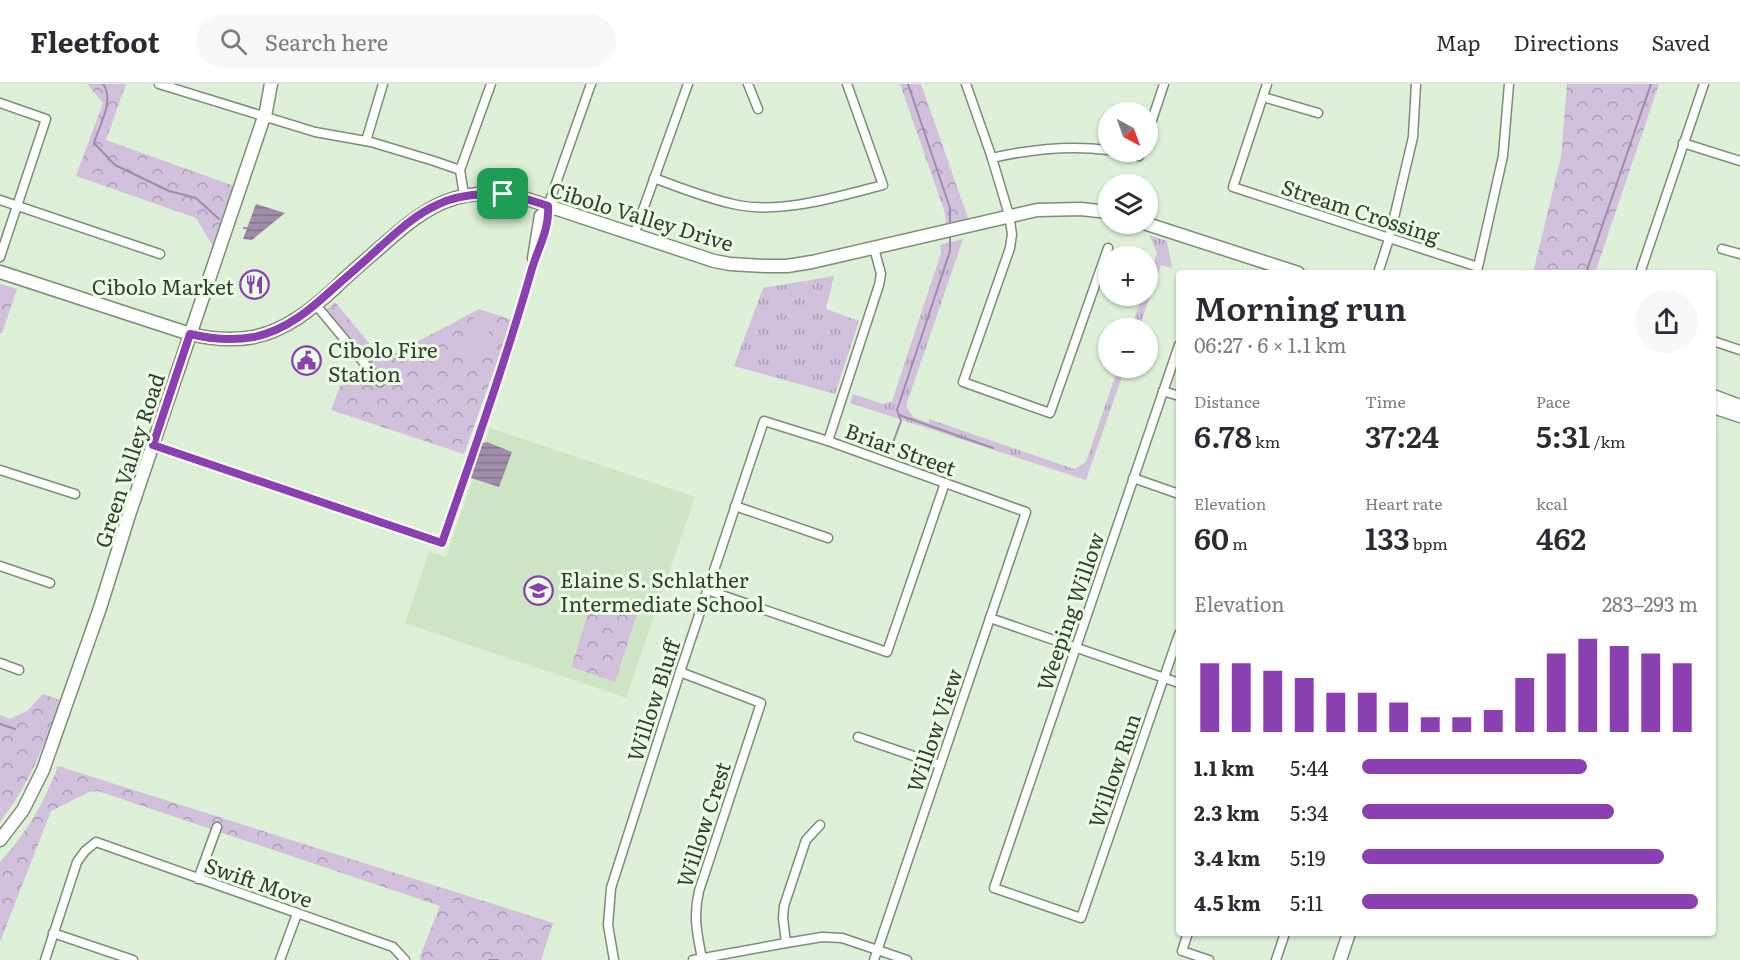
<!DOCTYPE html>
<meta charset="utf-8">
<style>
:root{--surface:#fff;--page:#f7f7f7;--text:#2b2b33;--muted:#7c7c81;--line:#e1e1e2;--accent:#8b40b2}
body{margin:0;font-family:Literata,serif;background:var(--page);color:var(--text);height:100vh;display:flex;flex-direction:column;font-size:22px;white-space:nowrap}
*{box-sizing:border-box;margin:0}
p{font-size:20px;color:var(--muted)}
.icon{flex:none;width:33px;height:33px;fill:none;stroke:currentColor;stroke-width:2;stroke-linecap:round;stroke-linejoin:round}
.map{position:relative;flex:1;overflow:hidden}
.panel{position:absolute;left:1176px;top:186px;width:540px;height:666px;display:flex;flex-direction:column;background:var(--surface);border-radius:6px;box-shadow:0 2px 4px #0004}
.panel>*{flex:none}
.needle{width:39px;rotate:139deg}
.controls{position:absolute;left:1098px;top:18px;display:grid;gap:12px}
.controls a{display:grid;place-items:center;width:60px;height:60px;border-radius:50%;background:var(--surface);box-shadow:0 2px 4px #0004;font-size:30px}
.pin{position:absolute;display:grid;place-items:center;width:51px;height:51px;color:#fff;margin:-26px;border-radius:12px;box-shadow:0 3px 9px #0006}
.round{display:grid;place-items:center;flex:none;width:63px;height:63px;border-radius:32px;background:var(--page)}
.headline{display:flex;align-items:center;justify-content:space-between;height:102px;padding:0 18px}
h1{font-size:33px;font-weight:600;line-height:45px}
.stats{display:grid;grid-template-columns:repeat(3,1fr);gap:9px;height:102px;padding:6px 18px}
.stats div{display:grid;align-content:center}
.stats b{font-size:30px;font-weight:600}
.stats small{font-size:16px;font-weight:400}
.stats p{font-size:16px}
.chart{height:168px;padding:12px 18px}
.chart p{display:flex;justify-content:space-between}
.chart svg{width:100%;height:108px;margin-top:6px;stroke:var(--accent);stroke-width:6}
ul{padding:0 18px;list-style:none;font-size:20px}
li{display:grid;grid-template-columns:96px 72px 1fr;align-items:center;height:45px}
li i{height:15px;border-radius:8px;background:var(--accent)}
header{display:flex;align-items:center;gap:36px;box-sizing:border-box;height:84px;padding:0 30px;background:var(--surface);border-bottom:2px solid var(--line)}
header strong{font-size:28px}
nav{display:flex;gap:33px;margin-inline-start:auto;font-size:21px}
.search{width:420px;height:54px;background:var(--page);display:flex;align-items:center;gap:15px;box-sizing:border-box;padding:0 21px;border-radius:33px;color:var(--muted);font-size:22px}
.map>svg:first-child{display:block}
.built{fill:#cee5c5}
.grass{fill:url(#grass-tufts)}
.park{fill:url(#park-crowns)}
.pitch{fill:#d1c0dc}
.water{fill:url(#water-rules)}
.lines{fill:none;stroke-linecap:round;stroke-linejoin:round}
.stream{stroke:#9e8daa;stroke-width:2}
.street-casing{stroke:#7c8c75;stroke-width:11}
.secondary-casing{stroke:#7c8c75;stroke-width:15}
.street{stroke:#fff;stroke-width:8}
.secondary{stroke:#fff;stroke-width:12}
.route-casing{stroke:#fff;stroke-width:12}
.route{stroke:#8b40b2;stroke-width:8}
.labels{text-anchor:middle;dominant-baseline:central;stroke-width:6;stroke-linejoin:round;paint-order:stroke}
.street-label{font-size:21px;fill:#363d33;stroke:#eafce3}
.poi-label{font-size:21px;fill:#363d33;stroke:#eafce3;text-anchor:start}
</style>
<header>
<strong>Fleetfoot</strong>
<div class="search"><svg class="icon" aria-label="search" viewBox="0 0 24 24"><circle cx="10" cy="10" r="6"/><path d="M15 15l6 6"/></svg>Search here</div>
<nav><a>Map</a><a>Directions</a><a>Saved</a></nav>
</header>
<div class="map">
<svg width="1740" height="876" viewBox="0 0 1740 876">
<defs>
<pattern id="grass-tufts" width="24" height="20" patternUnits="userSpaceOnUse" patternTransform="scale(1.5)"><rect width="24" height="20" fill="#d1c0dc"/><path d="M3 7l-1-3M5 7V3M7 7l1-3M15 17l-1-3M17 17v-4M19 17l1-3" fill="none" stroke="#aa9db3"/></pattern>
<pattern id="park-crowns" width="20" height="18" patternUnits="userSpaceOnUse" patternTransform="scale(1.5)"><rect width="20" height="18" fill="#d1c0dc"/><path d="M2 6a3 3 0 1 1 6 0M12 15a3 3 0 1 1 6 0" fill="none" stroke="#aa9db3"/></pattern>
<pattern id="water-rules" width="6" height="5" patternUnits="userSpaceOnUse" patternTransform="scale(1.5)"><rect width="6" height="5" fill="#9e8daa"/><path d="M0 2.5h6" fill="none" stroke="#82748b"/></pattern>
</defs>
<rect width="100%" height="100%" fill="#ddefd6"/>
<!-- built -->
<polygon class="built" points="490,344 695,413 626,614 405,539 429,468 446,473"/>
<!-- grass -->
<g class="grass">
<polygon points="1149,151 1167,157 1172,184 1161,181 1139,244 1131,244 1142,212 1148,212 1148,196 1157,169"/>
<polygon points="963,155 906,322 913,333 929,339 929,335 1074,385 1086,378 1118,284 1125,284 1086,396 850,319 853,310 883,320 892,317 941,169 940,161"/>
<polygon points="834,192 826,225 859,237 835,310 734,282 763,204"/>
</g>
<!-- park -->
<g class="park">
<polygon points="87,0 126,0 106,56 237,103 214,164 196,134 76,92 103,19"/>
<polygon points="900,0 921,0 970,140 946,146 945,129"/>
<polygon points="1567,0 1659,0 1595,189 1533,189 1561,73"/>
<polygon points="0,200 17,205 2,249 0,249"/>
<polygon points="335,218 383,276 479,225 512,236 464,370 331,326 340,302 368,288 319,232"/>
<polygon points="592,518 637,530 615,598 571,583"/>
<path d="M43,610l17,6c-14,43 -32,86 -60,122v-107l10,4 17,-8z"/>
<path d="M58,682l495,157 -12,37h-121l1,-6 19,-48 -342,-115 -9,1 -38,19 -51,131v-80c28,-31 43,-57 58,-96z"/>
</g>
<!-- pitch -->
<polygon class="pitch" points="474,233 492,240 480,270 463,263"/>
<!-- water -->
<g class="water">
<polygon points="256,120 285,129 252,156 243,155"/>
<polygon points="487,358 512,368 499,403 471,394 482,359"/>
</g>
<g class="lines">
<!-- stream -->
<g class="stream">
<path d="M103,0c12,16 -4,42 -9,59l21,22 54,26 27,7 23,21"/>
<polyline points="908,0 950,124 950,139"/>
<polyline points="244,144 250,144"/>
<polyline points="1586,189 1651,0"/>
<polyline points="899,331 993,364"/>
<polyline points="888,372 901,337 897,326 950,167 950,152"/>
<polyline points="0,640 15,645"/>
<polyline points="489,876 498,876"/>
</g>
<defs>
<g id="street">
<polyline points="159,0 315,48 371,58 434,77 460,86"/>
<polyline points="748,0 758,25"/>
<polyline points="966,0 992,74 1009,131 1012,150 1010,164 963,298 1050,329 1108,164"/>
<polyline points="1267,0 1233,103 1478,183 1503,72 1509,0"/>
<polyline points="1263,13 1318,29"/>
<polyline points="0,19 46,35 0,173"/>
<polyline points="1148,48 1164,0"/>
<polyline points="366,57 383,0"/>
<polyline points="1683,59 1740,77"/>
<polyline points="1119,68 1139,72 1141,68"/>
<path d="M992,74c39,-9 77,-13 116,-8"/>
<path d="M654,94c26,10 52,20 79,26 46,11 104,-7 150,-19l-36,-101"/>
<polyline points="464,111 460,86 491,0"/>
<polyline points="0,116 160,170"/>
<polyline points="634,151 688,0"/>
<polyline points="1722,165 1740,170"/>
<polyline points="532,174 539,131 548,122 591,0"/>
<polyline points="1378,189 1389,155 1413,53 1416,0"/>
<polyline points="1640,189 1704,0"/>
<polyline points="316,221 380,298"/>
<polyline points="1713,257 1740,266"/>
<polyline points="1179,261 994,804 1081,834 1179,550"/>
<polyline points="1163,307 1179,312"/>
<polyline points="828,357 879,201 881,190 874,164"/>
<path d="M154,361l288,98c31,-90 63,-180 89,-271 6,-22 19,-43 17,-66"/>
<polyline points="0,386 75,410"/>
<polyline points="1133,394 1179,410"/>
<polyline points="735,422 828,454"/>
<polyline points="0,482 50,499"/>
<polyline points="707,506 887,568 945,399"/>
<polyline points="990,534 1179,599"/>
<polyline points="0,579 19,586"/>
<path d="M680,588l81,31 -62,188c-6,25 -2,42 3,68"/>
<polyline points="858,653 940,681"/>
<polyline points="198,795 217,743"/>
<polyline points="53,849 133,876"/>
<polyline points="1188,849 1182,867 1209,876"/>
<polyline points="786,859 783,834 784,822 806,756 820,741"/>
<polyline points="45,876 77,778 85,767 96,758 393,863 405,876"/>
<polyline points="280,876 297,830"/>
<polyline points="614,876 608,841 611,804 680,588 764,337 828,357 1026,428 874,876"/>
<polyline points="693,876 786,859 822,853 842,854 907,876"/>
<polyline points="1276,876 1285,849"/>
</g>
<g id="secondary">
<polyline points="1147,140 1298,189"/>
<path d="M0,188l190,62c21,5 42,7 64,3 32,-7 57,-27 81,-49 15,-15 32,-29 48,-43 44,-39 73,-59 135,-49l196,65 16,3 36,2h21l25,-4 225,-52 44,-1 27,3"/>
<polyline points="1713,312 1740,322"/>
<polyline points="1713,323 1740,332"/>
<polyline points="0,756 23,726 43,686 100,524 129,431 266,27 271,0"/>
<polyline points="1340,876 1349,849"/>
</g>
</defs>
<!-- street casing -->
<use href="#street" class="street-casing"/>
<!-- secondary casing -->
<use href="#secondary" class="secondary-casing"/>
<!-- street -->
<use href="#street" class="street"/>
<!-- secondary -->
<use href="#secondary" class="secondary"/>
</g>
<g class="lines">
<defs>
<path id="route" d="M484,110c24,-1 41,4 64,12 2,23 -11,44 -17,66 -26,91 -58,181 -89,271l-289,-98 37,-111c21,5 42,7 64,3 33,-7 57,-28 81,-50 15,-13 30,-26 45,-40 18,-16 36,-33 59,-43 14,-7 29,-9 45,-10z"/>
</defs>
<!-- route casing -->
<use href="#route" class="route-casing"/>
<!-- route -->
<use href="#route" class="route"/>
</g>
<!-- icons -->
<defs>
<symbol id="restaurant-ring" viewBox="-11 -11 22 22"><circle r="9.5" fill="#eafce3" stroke="#8b40b2" stroke-width="1.5"/><path d="M-5-6h1v4h1v-4h1v4h1v-4h1v5L-1.5 .5V6h-2V.5L-5-1ZM5-6V6H3V1.5H1.5Q1.5-4 5-6Z" fill="#8b40b2"/></symbol>
<symbol id="civic-ring" viewBox="-11 -11 22 22"><circle r="9.5" fill="#eafce3" stroke="#8b40b2" stroke-width="1.5"/><path d="M-.6-6.5H3V-4.5H.6V-3L4-1V1h2V6H-6V1h2V-1L-.6-3ZM-1.2 2.5V6h2.4V2.5Z" fill="#8b40b2"/></symbol>
<symbol id="school-ring" viewBox="-11 -11 22 22"><circle r="9.5" fill="#eafce3" stroke="#8b40b2" stroke-width="1.5"/><path d="M0-5L7-2L0 1L-7-2ZM-4 1L0 2.5L4 1V4Q0 6-4 4Z" fill="#8b40b2"/></symbol>
</defs>
<g fill-rule="evenodd">
<use href="#restaurant-ring" x="238" y="184" width="33" height="33"/>
<use href="#civic-ring" x="290" y="260" width="33" height="33"/>
<use href="#school-ring" x="522" y="490" width="33" height="33"/>
</g>
<g class="labels">
<!-- street labels -->
<g class="street-label">
<text transform="translate(1361 126) rotate(18)">Stream Crossing</text>
<text transform="translate(642 131) rotate(17)">Cibolo Valley Drive</text>
<text transform="translate(901 364) rotate(20)">Briar Street</text>
<text transform="translate(128 376) rotate(-72)">Green Valley Road</text>
<text transform="translate(1069 527) rotate(-71)">Weeping Willow</text>
<text transform="translate(652 616) rotate(-72)">Willow Bluff</text>
<text transform="translate(933 646) rotate(-71)">Willow View</text>
<text transform="translate(1113 686) rotate(-71)">Willow Run</text>
<text transform="translate(702 740) rotate(-72)">Willow Crest</text>
<text transform="translate(259 797) rotate(19)">Swift Move</text>
</g>
<!-- poi labels -->
<g class="poi-label">
<text x="234" y="201" text-anchor="end">Cibolo Market</text>
<text x="328" y="264">Cibolo Fire<tspan x="328" dy="24">Station</tspan></text>
<text x="560" y="494">Elaine S. Schlather<tspan x="560" dy="24">Intermediate School</tspan></text>
</g>
</g>
</svg>
<div class="controls">
<a><svg class="needle" viewBox="-14 -14 28 28"><path d="M0-13l5 13h-10z" fill="#e53935"/><path d="M0 13l5-13h-10z" fill="#7c7c81"/></svg></a>
<a><svg class="icon" aria-label="layers" viewBox="0 0 24 24"><path d="M12 4l9 5-9 5-9-5zM3 14l9 5 9-5"/></svg></a>
<a>+</a>
<a>−</a>
</div>
<div class="pin" style="left:503px;top:110px;background:#1e9e55"><svg class="icon" aria-label="arrive" viewBox="0 0 24 24"><path d="M6 21V4h12l-3 4 3 4H6"/></svg></div>
<section class="panel">
<div class="headline"><div><h1>Morning run</h1><p>06:27 · 6 × 1.1 km</p></div><a class="round"><svg class="icon" aria-label="share" viewBox="0 0 24 24"><path d="M12 15V3M7 8l5-5 5 5M5 13v7h14v-7"/></svg></a></div>
<div class="stats">
<div><p>Distance</p><b>6.78<small> km</small></b></div>
<div><p>Time</p><b>37:24</b></div>
<div><p>Pace</p><b>5:31<small> /km</small></b></div>
</div>
<div class="stats">
<div><p>Elevation</p><b>60<small> m</small></b></div>
<div><p>Heart rate</p><b>133<small> bpm</small></b></div>
<div><p>kcal</p><b>462</b></div>
</div>
<div class="chart"><p><span>Elevation</span>283–293 m</p>
<svg viewBox="0 0 160 44" preserveAspectRatio="none"><path d="M5 44V16M15 44V16M25 44V19M35 44V22M45 44V28M55 44V28M65 44V32M75 44V38M85 44V38M95 44V35M105 44V22M115 44V12M125 44V6M135 44V9M145 44V12M155 44V16"/></svg>
</div>
<ul>
<li><b>1.1 km</b>5:44<i style="width:67%"></i></li>
<li><b>2.3 km</b>5:34<i style="width:75%"></i></li>
<li><b>3.4 km</b>5:19<i style="width:90%"></i></li>
<li><b>4.5 km</b>5:11<i style="width:100%"></i></li>
</ul>
</section>
</div>
